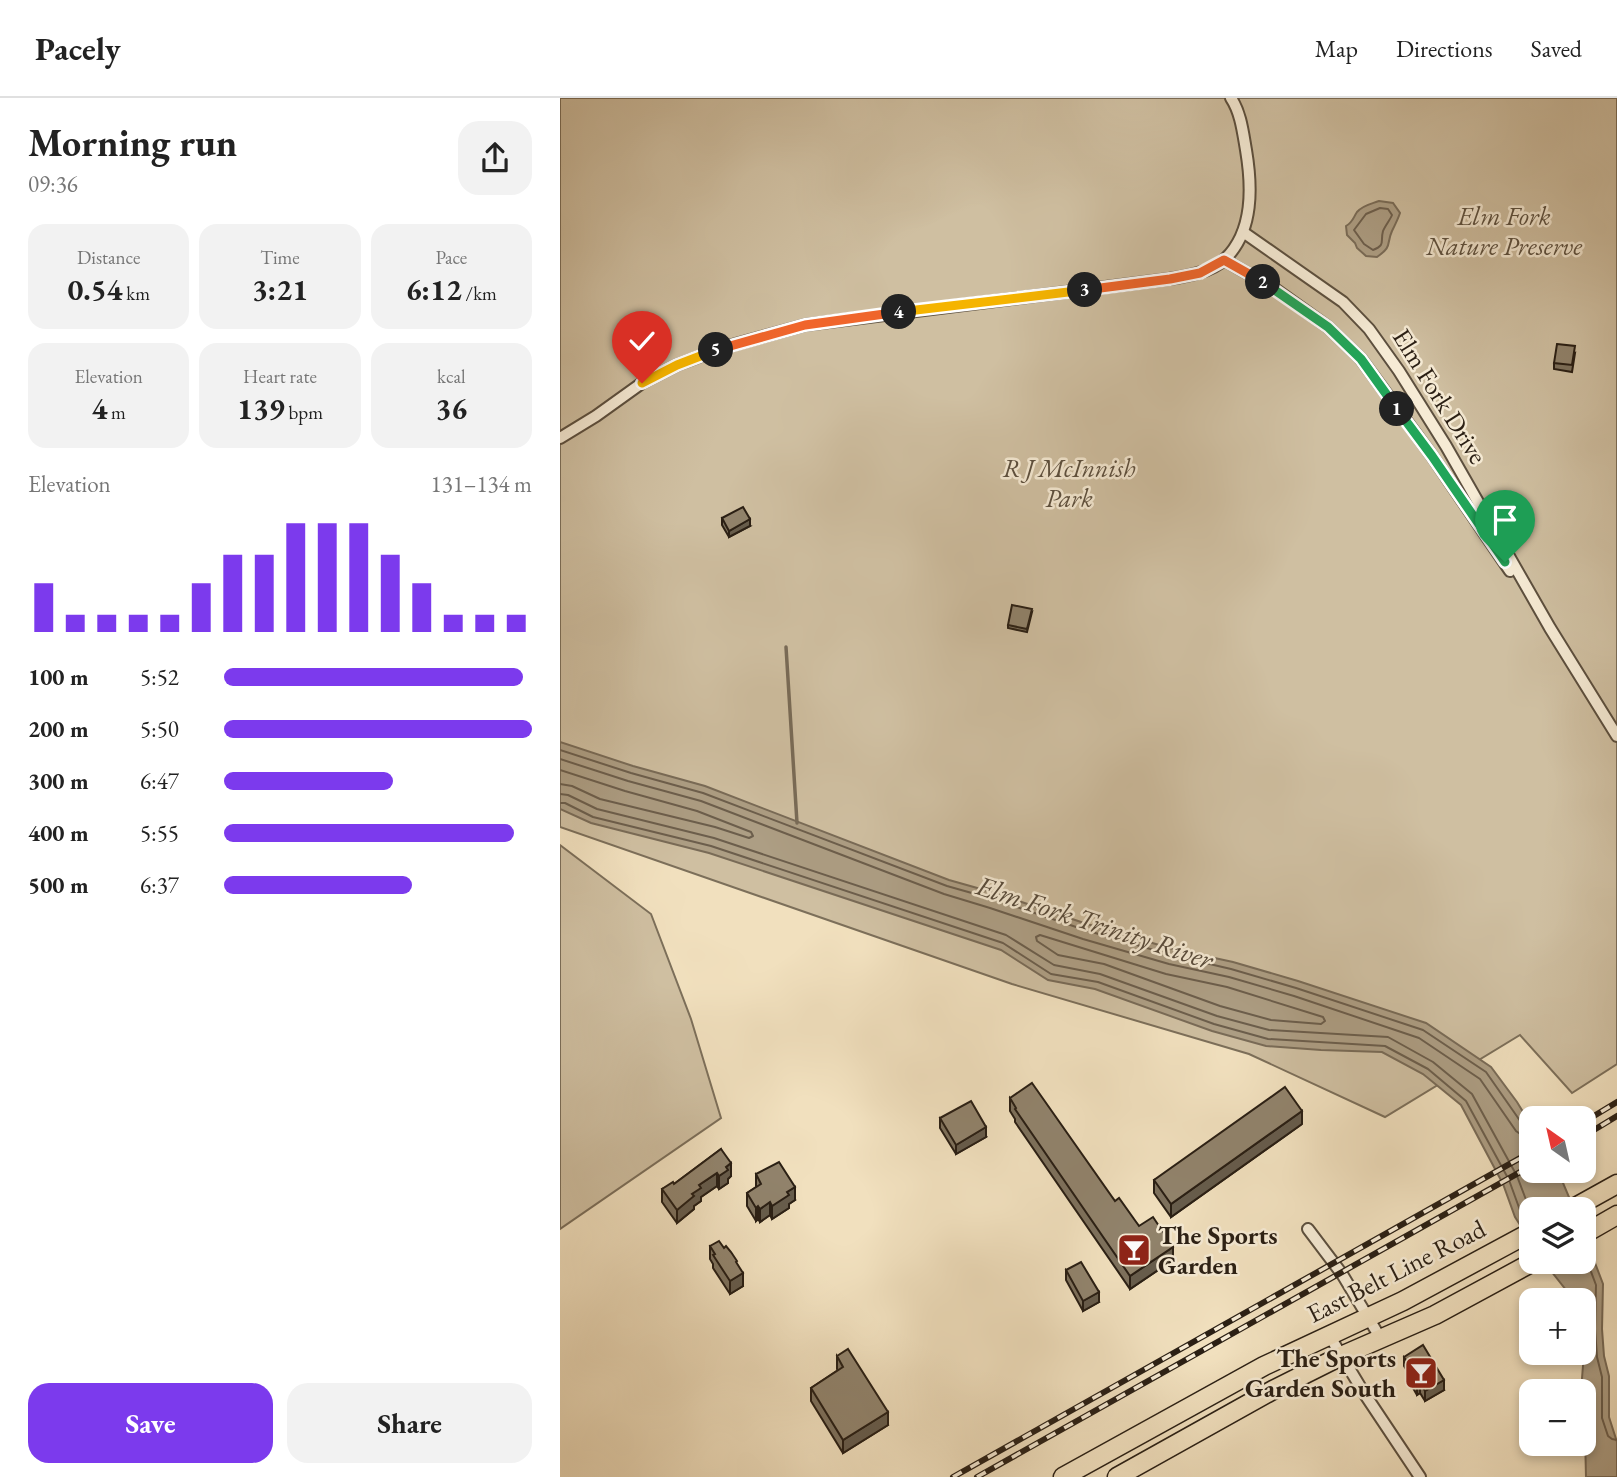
<!DOCTYPE html>
<meta charset="utf-8">
<style>
:root{--surface:#fff;--page:#f2f2f2;--text:#222;--muted:#767676;--line:#e0e0e0;--accent:#7c3aed}
body{margin:0;font-family:"EB Garamond",serif;background:var(--page);color:var(--text);height:100vh;display:flex;flex-direction:column;font-size:26px;white-space:nowrap}
*{box-sizing:border-box;margin:0}
p{font-size:23px;color:var(--muted)}
.icon{flex:none;width:38px;height:38px;fill:none;stroke:currentColor;stroke-width:2;stroke-linecap:round;stroke-linejoin:round}
.map{position:relative;flex:1;overflow:hidden}
.sheet{display:flex;flex-direction:column;background:var(--surface);width:560px}
.sheet>*{flex:none}
.needle{width:46px;rotate:326deg}
.tools{position:absolute;left:959px;top:1008px;display:grid;gap:14px}
.tools a{display:grid;place-items:center;width:77px;height:77px;border-radius:14px;background:var(--surface);box-shadow:0 4px 10px #0003;font-size:35px}
.pin{position:absolute;display:grid;place-items:center;width:60px;height:60px;color:#fff;margin:-72px -30px;border-radius:50% 50% 50% 0;rotate:-45deg;box-shadow:0 0 7px #0007}
.pin .icon{rotate:45deg}
.km{position:absolute;width:35px;height:35px;margin:-18px;border-radius:50%;background:#222;color:#fff;font-size:19px;line-height:35px;text-align:center}
.round{display:grid;place-items:center;flex:none;width:74px;height:74px;border-radius:21px;background:var(--page)}
.head{display:flex;align-items:center;justify-content:space-between;height:119px;padding:0 28px}
h1{font-size:38px;font-weight:700;line-height:52px}
.metrics{display:grid;grid-template-columns:repeat(3,1fr);gap:10px;height:119px;padding:7px 28px}
.metrics div{display:grid;align-content:center;border-radius:18px;background:var(--page);text-align:center}
.metrics b{font-size:30px;font-weight:700}
.metrics small{font-size:19px;font-weight:400}
.metrics p{font-size:19px}
.chart{height:196px;padding:14px 28px}
.chart p{display:flex;justify-content:space-between}
.chart svg{width:100%;height:126px;margin-top:7px;stroke:var(--accent);stroke-width:6}
.cta{display:flex;gap:14px;margin-top:auto;padding:14px 28px}
.cta a{flex:1;height:80px;border-radius:21px;background:var(--accent);color:#fff;font-size:28px;font-weight:700;line-height:80px;text-align:center}
.cta a+a{background:var(--page);color:var(--text)}
ul{padding:0 28px;list-style:none;font-size:23px}
li{display:grid;grid-template-columns:112px 84px 1fr;align-items:center;height:52px}
li i{height:18px;border-radius:9px;background:var(--accent)}
header{display:flex;align-items:center;gap:42px;box-sizing:border-box;height:98px;padding:0 35px;background:var(--surface);border-bottom:2px solid var(--line)}
header strong{font-size:33px}
nav{display:flex;gap:38px;margin-inline-start:auto;font-size:24px}
main{display:flex;flex:1;min-height:0}
.map>svg:first-child{display:block}
.green{fill:#cfbfa1;stroke:#7c6f5a;stroke-width:2}
.water{fill:#ad9e84;stroke:#796b57;stroke-width:2}
.lines{fill:none;stroke-linecap:round;stroke-linejoin:round}
.shore{stroke:#6c5e4c;stroke-width:2}
.stream{stroke:#796b57;stroke-width:3.5}
.street-casing{stroke:#5c4f3e;stroke-width:14}
.primary-casing{stroke:#2a1f14;stroke-width:21}
.street{stroke:#f6ebd5;stroke-width:10}
.primary{stroke:#f1e0be;stroke-width:18}
.rail-casing{stroke:#2a1f14;stroke-width:6}
.rail{stroke:#f6ebd5;stroke-width:3.5;stroke-dasharray:10;stroke-linecap:butt}
.wall{fill:#7d715d;stroke:#2a1f14;stroke-width:2}
.shaded-wall{fill:#665c4c;stroke:#2a1f14;stroke-width:2}
.building{fill:#91836c;stroke:#2a1f14;stroke-width:2}
.split-1-casing{stroke:#fff;stroke-width:14}
.split-2-casing{stroke:#fff;stroke-width:14}
.split-3-casing{stroke:#fff;stroke-width:14}
.split-4-casing{stroke:#fff;stroke-width:14}
.split-5-casing{stroke:#fff;stroke-width:14}
.split-6-casing{stroke:#fff;stroke-width:14}
.split-1{stroke:#22a559;stroke-width:9}
.split-2{stroke:#22a559;stroke-width:9}
.split-3{stroke:#f0652b;stroke-width:9}
.split-4{stroke:#f5b400;stroke-width:9}
.split-5{stroke:#f0652b;stroke-width:9}
.split-6{stroke:#f5b400;stroke-width:9}
.labels{text-anchor:middle;dominant-baseline:central;stroke-width:5;stroke-linejoin:round;paint-order:stroke}
.park-label{font-size:26px;font-style:italic;fill:#5c4f3e;stroke:#f6ebd5}
.street-label{font-size:26px;fill:#2a1f14;stroke:#f6ebd5}
.poi-label{font-size:26px;font-weight:bold;fill:#2a1f14;stroke:#f6ebd5;text-anchor:start}
.water-label{font-size:28px;font-style:italic;fill:#584b3b;stroke:#f6ebd5}
</style>
<header>
<strong>Pacely</strong>
<nav><a>Map</a><a>Directions</a><a>Saved</a></nav>
</header>
<main>
<section class="sheet">
<div class="head"><div><h1>Morning run</h1><p>09:36</p></div><a class="round"><svg class="icon" aria-label="share" viewBox="0 0 24 24"><path d="M12 15V3M7 8l5-5 5 5M5 13v7h14v-7"/></svg></a></div>
<div class="metrics">
<div><p>Distance</p><b>0.54<small> km</small></b></div>
<div><p>Time</p><b>3:21</b></div>
<div><p>Pace</p><b>6:12<small> /km</small></b></div>
</div>
<div class="metrics">
<div><p>Elevation</p><b>4<small> m</small></b></div>
<div><p>Heart rate</p><b>139<small> bpm</small></b></div>
<div><p>kcal</p><b>36</b></div>
</div>
<div class="chart"><p><span>Elevation</span>131–134 m</p>
<svg viewBox="0 0 160 44" preserveAspectRatio="none"><path d="M5 44V27M15 44V38M25 44V38M35 44V38M45 44V38M55 44V27M65 44V17M75 44V17M85 44V6M95 44V6M105 44V6M115 44V17M125 44V27M135 44V38M145 44V38M155 44V38"/></svg>
</div>
<ul>
<li><b>100 m</b>5:52<i style="width:97%"></i></li>
<li><b>200 m</b>5:50<i style="width:100%"></i></li>
<li><b>300 m</b>6:47<i style="width:55%"></i></li>
<li><b>400 m</b>5:55<i style="width:94%"></i></li>
<li><b>500 m</b>6:37<i style="width:61%"></i></li>
</ul>
<div class="cta"><a>Save</a><a>Share</a></div>
</section>
<div class="map">
<svg width="1057" height="1379" viewBox="0 0 1057 1379">
<rect width="100%" height="100%" fill="#f1e0be"/>
<filter id="stains"><feTurbulence type="fractalNoise" baseFrequency=".00286" numOctaves="4"/><feColorMatrix values="0 0 0 0 .2 0 0 0 0 .09 0 0 0 0 .02 0 0 0 .5 -.17"/></filter>
<radialGradient id="worn" r=".72"><stop offset=".6" stop-color="#630" stop-opacity="0"/><stop offset="1" stop-color="#630" stop-opacity=".3"/></radialGradient>
<!-- green -->
<g class="green">
<polygon points="0,0 1057,0 1057,966 1012,995 960,937 825,1019 689,956 452,886 0,729"/>
<polygon points="0,747 91,816 131,921 161,1020 0,1131"/>
</g>
<!-- water -->
<g class="water">
<path d="M819,103l14,2 7,10c-2,6 -5,12 -8,18 -6,13 1,15 -15,26l-11,-1 -9,-8 -2,-5 -8,-8 -1,-9c7,-4 7,-8 11,-14 6,-7 14,-8 22,-11z"/>
<polygon points="0,644 73,668 145,688 389,782 435,795 527,826 613,851 673,864 738,883 866,925 931,969 957,1004 971,1027 971,1073 998,1073 1014,1111 971,1111 971,1144 955,1119 943,1086 901,1007 863,976 822,954 761,952 706,948 652,933 535,891 488,882 441,852 149,755 31,725 0,711"/>
<polygon points="1024,1136 1043,1186 1042,1231 1044,1258 1049,1278 1049,1319 1057,1344 1057,1379 1026,1379 1024,1293 1021,1293 1024,1255 1024,1202 1009,1202 1006,1192 984,1164 1024,1164"/>
</g>
<g class="lines">
<!-- shore -->
<g class="shore">
<path d="M820,110l8,1 4,6c-2,5 -7,11 -9,16 -3,11 3,14 -10,19l-9,-6 -10,-14 12,-16z"/>
<polyline points="0,652 71,675 143,695 387,788 433,801 525,832 611,857 671,871 736,890 863,932 926,974 963,1027 971,1030"/>
<polyline points="0,661 68,683 141,703 384,796 430,810 523,841 609,866 669,879 734,898 859,940 920,981 956,1033 963,1038 971,1039"/>
<polyline points="0,672 65,693 137,713 191,734 193,738 189,740 155,729 40,701 12,688 0,686"/>
<polyline points="0,696 8,697 37,711 154,740 446,837 494,867 540,876 657,918 709,932 828,939 873,964 912,996 957,1078 971,1115"/>
<polyline points="0,705 5,705 33,719 151,748 443,845 491,876 538,884 654,926 708,941 825,948 868,971 906,1003 949,1082 961,1115 967,1124"/>
<polygon points="480,837 606,876 667,889 763,919 765,923 761,926 711,922 660,908 544,866 498,857 477,843 476,839"/>
<polyline points="1024,1155 1036,1187 1035,1231 1037,1259 1042,1279 1042,1320 1048,1338 1052,1341 1057,1342"/>
</g>
<!-- stream -->
<polyline class="stream" points="226,549 237,725"/>
<defs>
<g id="street">
<polyline points="683,134 783,204 809,231 839,273 886,348 990,530 1057,638"/>
<polyline points="664,162 715,191 768,229 801,261 872,358 950,473"/>
<path d="M0,340l36,-22 46,-33 35,-18 48,-18 80,-22 364,-46c19,-3 42,-7 56,-20 29,-28 27,-73 21,-109 -3,-17 -5,-37 -15,-52"/>
<polyline points="748,1131 782,1176 821,1241"/>
<polyline points="769,1237 804,1295 860,1379"/>
</g>
<g id="primary">
<polyline points="1012,1111 1057,1086"/>
<polyline points="1024,1136 1057,1117"/>
<polyline points="503,1379 704,1268 843,1203 971,1134"/>
<polyline points="557,1379 713,1292 781,1258 875,1217 973,1164"/>
</g>
</defs>
<!-- street casing -->
<use href="#street" class="street-casing"/>
<!-- primary casing -->
<use href="#primary" class="primary-casing"/>
<!-- street -->
<use href="#street" class="street"/>
<!-- primary -->
<use href="#primary" class="primary"/>
<defs>
<g id="rail">
<polyline points="1024,1024 1057,1004"/>
<polyline points="1024,1038 1057,1018"/>
<polyline points="393,1379 971,1054"/>
<polyline points="417,1379 971,1068"/>
</g>
</defs>
<!-- rail casing -->
<use href="#rail" class="rail-casing"/>
<!-- rail -->
<use href="#rail" class="rail"/>
</g>
<!-- wall -->
<g class="wall">
<polygon points="1015,255 1012,274 994,271 994,265"/>
<polygon points="162,420 190,428 169,439 162,427"/>
<polygon points="472,514 467,534 448,530 448,527"/>
<polygon points="450,1000 555,1103 579,1128 613,1162 570,1191 455,1024 455,1021 450,1013"/>
<polygon points="380,1020 426,1039 396,1056 380,1030"/>
<polygon points="742,1026 611,1119 594,1095 594,1082"/>
<polygon points="161,1051 171,1078 168,1081 168,1085 159,1091 157,1088 141,1099 141,1103 134,1108 134,1111 117,1125 102,1104 102,1091 114,1086"/>
<polygon points="196,1076 235,1102 229,1106 229,1110 212,1121 210,1117 200,1124 198,1121 196,1123 187,1108 187,1095 196,1089"/>
<polygon points="150,1148 164,1150 177,1166 183,1188 170,1196 153,1170 153,1166 150,1161"/>
<polygon points="506,1172 539,1204 523,1213 506,1182"/>
<polygon points="277,1258 328,1327 283,1355 251,1303 251,1290 278,1272 277,1271"/>
<polygon points="844,1259 884,1292 865,1303 860,1295 857,1297 849,1283 849,1276 844,1268"/>
</g>
<!-- shaded-wall -->
<g class="shaded-wall">
<polygon points="190,421 190,428 169,439 169,433"/>
<polygon points="742,1013 742,1026 611,1119 611,1106"/>
<polygon points="426,1029 426,1039 396,1056 396,1047"/>
<polygon points="171,1065 171,1078 168,1081 168,1085 159,1091 159,1078 166,1069"/>
<polygon points="157,1075 157,1088 141,1099 141,1103 134,1108 134,1111 117,1125 117,1112 132,1096 139,1087"/>
<polygon points="235,1089 235,1102 229,1106 229,1110 212,1121 212,1108 227,1094"/>
<polygon points="210,1104 210,1117 200,1124 200,1111"/>
<polygon points="198,1108 198,1121 196,1123 196,1110"/>
<polygon points="613,1149 613,1162 570,1191 570,1178"/>
<polygon points="183,1175 183,1188 170,1196 170,1183"/>
<polygon points="539,1194 539,1204 523,1213 523,1203"/>
<polygon points="884,1282 884,1292 865,1303 865,1293"/>
<polygon points="860,1285 860,1295 857,1297 857,1287"/>
<polygon points="328,1314 328,1327 283,1355 283,1342"/>
</g>
<!-- building -->
<g class="building">
<polygon points="997,246 1015,248 1012,267 994,265"/>
<polygon points="183,409 190,421 169,433 162,420"/>
<polygon points="452,507 472,511 467,531 448,527"/>
<polygon points="472,985 555,1103 559,1100 579,1128 593,1119 613,1149 570,1178 455,1011 456,1010 450,1000"/>
<polygon points="725,989 742,1013 611,1106 594,1082"/>
<polygon points="411,1003 426,1029 396,1047 380,1020"/>
<polygon points="161,1051 171,1065 166,1069 168,1072 159,1078 157,1075 139,1087 141,1090 132,1096 134,1098 117,1112 102,1091 113,1084 114,1086"/>
<polygon points="219,1064 235,1089 227,1094 229,1097 212,1108 210,1104 200,1111 198,1108 196,1110 187,1095 201,1086 196,1076"/>
<polygon points="159,1143 164,1150 166,1148 171,1154 177,1163 176,1164 183,1175 170,1183 153,1157 155,1156 150,1148"/>
<polygon points="521,1164 539,1194 523,1203 506,1172"/>
<polygon points="863,1247 884,1282 865,1293 860,1285 857,1287 849,1274 852,1272 844,1259"/>
<polygon points="288,1251 328,1314 283,1342 251,1290 283,1269 277,1258"/>
</g>
<g class="lines">
<defs>
<polyline id="split-1" points="837,311 872,358 945,464"/>
<polyline id="split-2" points="703,184 768,229 801,261 837,311"/>
<polyline id="split-3" points="525,192 610,181 640,175 664,162 703,184"/>
<polyline id="split-4" points="339,214 525,192"/>
<polyline id="split-5" points="156,252 245,227 339,214"/>
<polyline id="split-6" points="82,285 117,267 156,252"/>
</defs>
<!-- split-1 casing -->
<use href="#split-1" class="split-1-casing"/>
<!-- split-2 casing -->
<use href="#split-2" class="split-2-casing"/>
<!-- split-3 casing -->
<use href="#split-3" class="split-3-casing"/>
<!-- split-4 casing -->
<use href="#split-4" class="split-4-casing"/>
<!-- split-5 casing -->
<use href="#split-5" class="split-5-casing"/>
<!-- split-6 casing -->
<use href="#split-6" class="split-6-casing"/>
<!-- split-1 -->
<use href="#split-1" class="split-1"/>
<!-- split-2 -->
<use href="#split-2" class="split-2"/>
<!-- split-3 -->
<use href="#split-3" class="split-3"/>
<!-- split-4 -->
<use href="#split-4" class="split-4"/>
<!-- split-5 -->
<use href="#split-5" class="split-5"/>
<!-- split-6 -->
<use href="#split-6" class="split-6"/>
</g>
<!-- icons -->
<defs>
<symbol id="bar-square" viewBox="-11 -11 22 22"><rect x="-9" y="-9" width="18" height="18" rx="4" fill="#8f2418" stroke="#f6ebd5"/><path d="M-6-5H6L.8 .8V4.5H3.5V6h-7V4.5H-.8V.8Z" fill="#fff"/></symbol>
</defs>
<g fill-rule="evenodd">
<use href="#bar-square" x="555" y="1133" width="38" height="38"/>
<use href="#bar-square" x="842" y="1256" width="38" height="38"/>
</g>
<g class="labels">
<!-- park labels -->
<g class="park-label">
<text x="944" y="118">Elm Fork<tspan x="944" dy="30">Nature Preserve</tspan></text>
<text x="509" y="370">R J McInnish<tspan x="509" dy="30">Park</tspan></text>
</g>
<!-- street labels -->
<g class="street-label">
<text transform="translate(880 298) rotate(58)">Elm Fork Drive</text>
<text transform="translate(836 1173) rotate(-27)">East Belt Line Road</text>
</g>
<!-- poi labels -->
<g class="poi-label">
<text x="598" y="1137">The Sports<tspan x="598" dy="30">Garden</tspan></text>
<text x="836" y="1260" text-anchor="end">The Sports<tspan x="836" dy="30">Garden South</tspan></text>
</g>
<!-- water labels -->
<g class="water-label">
<text transform="translate(535 824) rotate(18)">Elm Fork Trinity River</text>
</g>
</g>
<rect width="100%" height="100%" filter="url(#stains)"/>
<rect width="100%" height="100%" fill="url(#worn)"/>
</svg>
<div class="tools">
<a><svg class="needle" viewBox="-14 -14 28 28"><path d="M0-13l5 13h-10z" fill="#e53935"/><path d="M0 13l5-13h-10z" fill="#767676"/></svg></a>
<a><svg class="icon" aria-label="layers" viewBox="0 0 24 24"><path d="M12 4l9 5-9 5-9-5zM3 14l9 5 9-5"/></svg></a>
<a>+</a>
<a>−</a>
</div>
<div class="pin" style="left:945px;top:464px;background:#1e9e55"><svg class="icon" aria-label="arrive" viewBox="0 0 24 24"><path d="M6 21V4h12l-3 4 3 4H6"/></svg></div>
<div class="pin" style="left:82px;top:285px;background:#d93025"><svg class="icon" aria-label="check" viewBox="0 0 24 24"><path d="M5 12l5 5 9-10"/></svg></div>
<b class="km" style="left:837px;top:311px">1</b>
<b class="km" style="left:703px;top:184px">2</b>
<b class="km" style="left:525px;top:192px">3</b>
<b class="km" style="left:339px;top:214px">4</b>
<b class="km" style="left:156px;top:252px">5</b>
</div>
</main>
